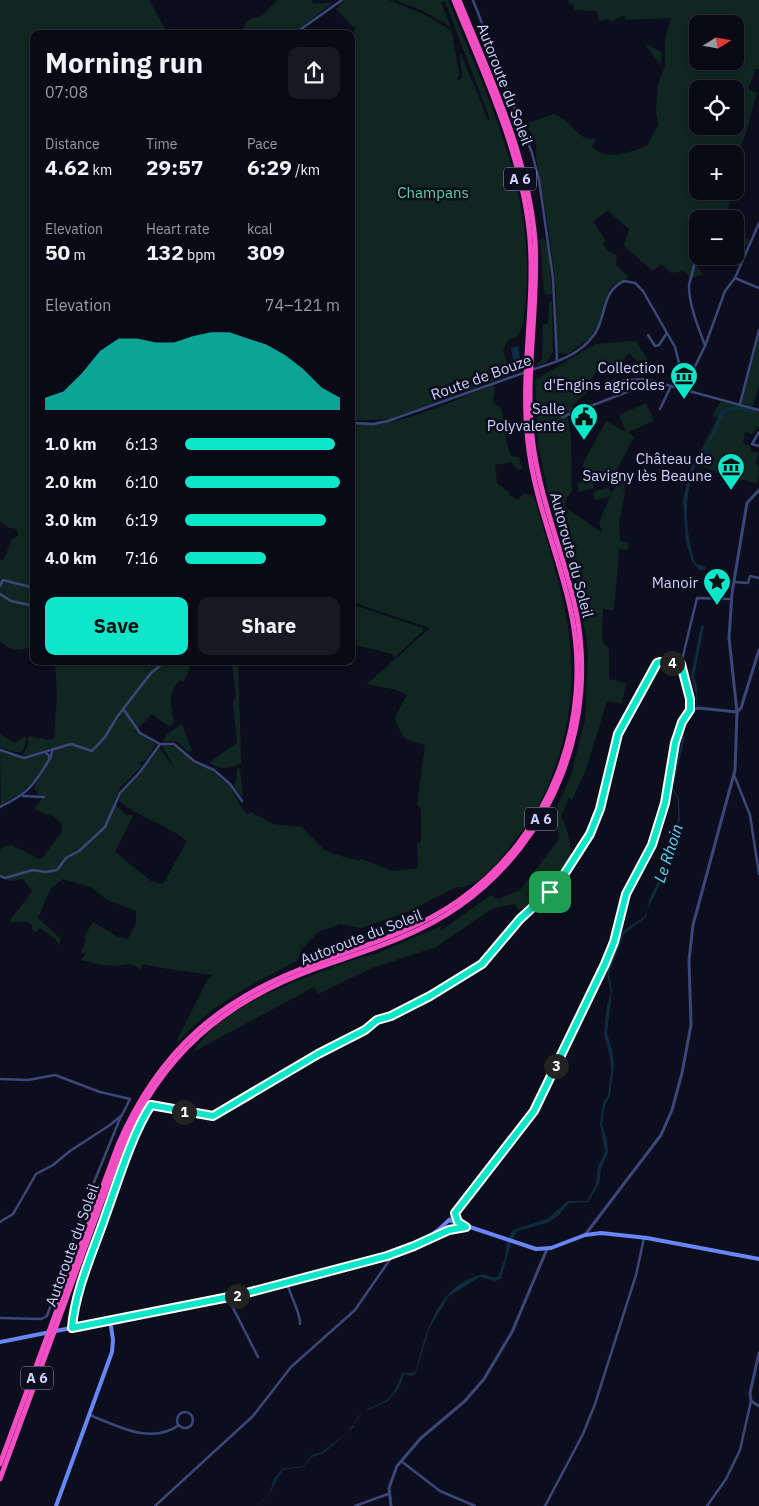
<!DOCTYPE html>
<meta charset="utf-8">
<style>
:root{--surface:#0a0a16;--page:#181823;--text:#f1f3f6;--muted:#999aa1;--line:#2a2b35;--accent:#0ee6ca}
body{margin:0;font-family:"IBM Plex Sans",sans-serif;background:var(--page);color:var(--text);height:100vh;display:flex;flex-direction:column;font-size:19px;white-space:nowrap}
*{box-sizing:border-box;margin:0}
p{font-size:16px;color:var(--muted)}
.icon{flex:none;width:28px;height:28px;fill:none;stroke:currentColor;stroke-width:2;stroke-linecap:round;stroke-linejoin:round}
.map{position:relative;flex:1;overflow:hidden}
.drawer{position:absolute;left:30px;top:30px;width:325px;height:635px;display:flex;flex-direction:column;background:var(--surface);border-radius:10px;box-shadow:0 2px 8px #0003,0 0 0 1px var(--line)}
.drawer>*{flex:none}
.needle{width:32px;rotate:79deg}
.fabs{position:absolute;left:689px;top:15px;display:grid;gap:10px}
.fabs a{display:grid;place-items:center;width:55px;height:55px;border-radius:10px;background:var(--surface);box-shadow:0 2px 8px #0003,0 0 0 1px var(--line);font-size:25px}
.pin{position:absolute;display:grid;place-items:center;width:42px;height:42px;color:#fff;margin:-21px;border-radius:10px;box-shadow:0 2px 8px #0006}
.km{position:absolute;width:25px;height:25px;margin:-12px;border-radius:50%;background:#222;color:#fff;font-size:14px;line-height:25px;text-align:center}
.round{display:grid;place-items:center;flex:none;width:52px;height:52px;border-radius:10px;background:var(--page)}
.summary{display:flex;align-items:center;justify-content:space-between;height:85px;padding:0 15px}
h1{font-size:28px;font-weight:700;line-height:38px}
.metrics{display:grid;grid-template-columns:repeat(3,1fr);gap:8px;height:85px;padding:5px 15px}
.metrics div{display:grid;align-content:center}
.metrics b{font-size:21px;font-weight:700}
.metrics small{font-size:14px;font-weight:400}
.metrics p{font-size:14px}
.chart{height:140px;padding:10px 15px}
.chart p{display:flex;justify-content:space-between}
.chart svg{width:100%;height:90px;margin-top:5px;fill:var(--accent);opacity:.7}
.primary-button{display:flex;gap:10px;margin-top:auto;padding:10px 15px}
.primary-button a{flex:1;height:58px;border-radius:10px;background:var(--accent);color:#111;font-size:20px;font-weight:700;line-height:58px;text-align:center}
.primary-button a+a{background:var(--page);color:var(--text)}
ul{padding:0 15px;list-style:none;font-size:16px}
li{display:grid;grid-template-columns:80px 60px 1fr;align-items:center;height:38px}
li i{height:12px;border-radius:6px;background:var(--accent)}
.map>svg:first-child{display:block}
.green{fill:#102620;fill-rule:evenodd}
.water{fill:#0e2c3f}
.lines{fill:none;stroke-linecap:round;stroke-linejoin:round}
.stream{stroke:#0e2c3f;stroke-width:1}
.minor{stroke:#3b4779;stroke-width:2.5}
.tertiary{stroke:#3b4779;stroke-width:3}
.secondary{stroke:#6986f6;stroke-width:4}
.motorway{stroke:#f44ec4;stroke-width:5}
.route-casing{stroke:#fff;stroke-width:10}
.route{stroke:#0ee6ca;stroke-width:6}
.labels{text-anchor:middle;dominant-baseline:central;stroke-width:5;stroke-linejoin:round;paint-order:stroke}
.shield{fill:#0d0e1d;stroke:#9396b9;stroke-width:1}
.shield-label{font-size:14px;font-weight:bold;fill:#ccd1fc}
.street-label{font-size:15px;fill:#ccd1fc;stroke:#0d0e1d}
.park-label{font-size:15px;fill:#5dd69c;stroke:#0d0e1d}
.poi-label{font-size:15px;fill:#ccd1fc;stroke:#0d0e1d;text-anchor:end}
.water-label{font-size:16px;font-style:italic;fill:#60d3f5;stroke:#0d0e1d}
</style>
<div class="map">
<svg width="759" height="1506" viewBox="0 0 759 1506">
<rect width="100%" height="100%" fill="#0d0e1d"/>
<!-- green -->
<g class="green">
<polygon points="0,0 149,0 168,34 34,34 34,645 22,650 9,648 0,642 0,560 4,559 12,539 19,535 16,529 7,527 0,521"/>
<polygon points="277,0 312,0 313,4 334,2 292,34 238,34 250,19 262,16"/>
<path d="M345,0h44l34,14 26,15 3,3 7,42 -2,7 5,-3 -2,-24h1l27,66 2,-1 -45,-118 -4,2 10,24 -30,-17 -26,-10h53c39,95 87,192 78,297 -2,14 -1,29 -9,40l-9,3 -5,10 7,23 -3,3 -117,43 -39,2v-383l4,-9 -19,-20z"/>
<path d="M568,0h191v69h-3l-8,20 9,4c-7,19 -8,37 -17,55l-6,2 -1,4h-35v37h35l-6,22 5,6h-34v37h17l-1,3 -8,-2 -9,3 1,8 5,6 -14,5 -1,-5 -5,-3 -12,2 -10,-9 -8,7 -29,-25 5,-17 -21,-18 -15,10 12,19 -2,4 5,7 9,4 -1,10 13,12 -15,7 -5,6 -8,29 -11,19 -22,16 -10,-1c-3,-21 -1,-41 -2,-62 -4,-45 -12,-89 -20,-133 2,-14 -2,-23 -11,-34l29,-10c2,2 5,2 7,4 14,7 15,22 35,21l-4,8c17,15 36,5 55,-1l11,-21 -2,-14 2,-27 7,-18v-27l6,-21 -45,2 -2,-5 -13,7 -1,-3 -11,2 -2,-10 -22,-1 -2,-8 -3,3zM698,24h37v37h-37zM698,89h37v37h-37z"/>
<polygon points="649,45 662,53 661,65 646,46"/>
<polygon points="735,232 750,240 746,246 735,243"/>
<polygon points="543,238 548,245 552,294 546,295 544,291 540,240"/>
<polygon points="549,301 552,301 553,352 547,362 537,366 536,364 542,360 543,325 548,323"/>
<polygon points="759,334 759,385 753,406 741,403"/>
<path d="M632,341h4l12,19 -6,6 -13,-13 -6,8 2,4 -9,5 -3,-3 -17,5 -4,8 8,9 -12,3 -16,14 2,5 -7,4 4,21 1,55 -6,8 -1,8 37,26 -3,-11 11,-25 -15,3 -2,-8 16,-5 2,6 15,-20 3,3 -6,14 2,2 -6,33 1,15 9,3 -1,6 -9,1 -5,60 -11,-1 -1,26 1,8 6,6v30l17,4 -4,21 -15,-3 -21,69 -14,30 -3,-2 -8,19c7,13 10,25 10,38l5,-5 3,2c-8,12 -26,45 -41,46l-3,4 -16,8 -4,-6 -22,4 -57,39 -64,21 -54,26 -4,-7 -121,65c32,-51 115,-75 169,-95l11,-2 68,-29v4l50,-35 7,4 22,-9 36,-47 3,-4 -3,-20 2,-15 13,-28 14,-56 3,-69 -13,-81 -25,-68 -12,-58 -3,-64 60,-36z"/>
<path d="M493,385l2,4 -2,13 9,7 4,31 5,16 8,1 3,12 -4,1 -7,-8 -16,3 2,18 12,9v3l9,5 6,-7 10,3c11,41 26,83 33,125 12,67 0,134 -33,193 -7,12 -17,23 -25,34 -11,14 -33,42 -52,39l-52,26 -44,15 -21,-4 -22,8 -17,18 -4,11c-43,22 -86,43 -119,81l-1,-2 31,-61 5,-4c-23,-3 -48,-6 -70,-11l-2,6c-10,-10 -16,-4 -27,-4 -11,0 -23,-4 -33,-6l5,-6 -5,-1 5,-14 -2,-2 9,-15 25,15 10,2 8,-16v-12l-29,-11 -16,-13 -28,-8 -12,9 -13,30 22,20v8l-4,-6 -16,-12 -4,4 -4,-2v-5l-4,-3h-19l23,-31 -9,-12 -13,2 -10,-6v-24l2,-4 10,-2 29,15 18,-25 2,1 1,-11 -8,-8 -20,-8 8,-10 -8,-11 22,-39 -4,-2 -21,8 -9,1 6,-11v-9l21,4 5,-1 3,-43 -2,-35h98l6,7 10,-7h15l6,7 -7,14 -3,-2c-13,12 -9,26 -6,42l-4,5 -18,-13 -17,17 21,13 -10,16 -7,3 3,3 -22,22 -6,15 12,12h7l-18,37 36,29 12,3 24,-43c-21,-17 -47,-23 -68,-40l3,-10 17,-15 20,-29 16,22 -13,-24 15,2 17,16 17,7 19,16 11,21 7,7 3,-2 22,12 29,3 21,22 10,5 27,7 -1,-3 33,13 26,-3 -1,-24 4,-2v-33l-4,-4 8,-60 -20,-6 -10,-18 1,-6 11,-20c-13,-8 -26,-7 -40,-11l63,-56 -79,-26v-178c45,6 100,-23 142,-39z"/>
<polygon points="721,401 759,410 759,426 752,434 745,432 743,443 750,446 751,451 759,453 755,463 759,467 757,484 693,464 718,418 712,416"/>
<polygon points="646,403 654,421 628,432 634,437 611,481 582,466 606,421 626,432 619,415"/>
<polygon points="592,479 594,488 579,492 577,483"/>
<polygon points="351,604 423,628 423,631 394,658 393,654 351,644"/>
<path d="M232,661h6l3,97v5c-11,6 -23,8 -32,-1l28,-19 -4,-40 3,-7z"/>
<polygon points="182,724 192,751 188,752 178,742 163,741 167,734"/>
<polygon points="0,734 15,743 26,736 25,746 22,752 14,752 0,747"/>
<path d="M0,751l23,8 21,-5 4,4c-9,25 -25,34 -47,47z"/>
<polygon points="237,768 240,769 243,798 233,786 236,782"/>
</g>
<!-- water -->
<g class="water">
<polygon points="518,346 521,363 514,365 511,348"/>
<path d="M742,406l13,4v3l-18,-4 -12,3 -21,45 -3,6 -5,2c-13,31 -11,66 -1,98l11,4 -1,3h-5l-8,-8 -6,-21 -3,-42 9,-35 15,-20 14,-33 10,-4z"/>
<polygon points="701,626 704,626 694,677 698,691 695,691 691,676"/>
<polygon points="683,736 685,737 673,788 679,799 680,820 668,847 664,876 648,909 649,900 662,874 666,849 678,820 678,799 671,788"/>
<polygon points="647,910 646,917 624,934 609,973 612,991 607,1033 612,1050 614,1065 610,1096 605,1105 602,1125 607,1140 608,1152 601,1169 599,1184 588,1202 569,1203 559,1215 547,1223 517,1231 512,1240 508,1239 513,1230 547,1219 568,1201 587,1201 596,1184 598,1167 605,1152 600,1124 603,1103 608,1096 611,1070 610,1056 604,1034 607,1005 611,993 607,975 609,962 623,931 644,917"/>
<path d="M507,1242l4,1 -10,35 -5,3 -16,-4 -31,19 -20,33 -13,44 -4,3 -8,-2 -5,14 -12,14 -24,10 -10,13c8,-15 15,-16 30,-23 10,-4 16,-20 19,-29h10l4,-2c9,-37 21,-85 64,-96 7,-2 11,4 18,2l7,-19z"/>
<path d="M353,1425l1,2 -30,26 -12,4 -9,10 -20,3c-12,16 -8,24 -27,36l13,-11 5,-16 8,-10 21,-3 9,-11 10,-3 26,-20z"/>
</g>
<g class="lines">
<!-- stream -->
<polyline class="stream" points="696,690 697,706"/>
<!-- minor -->
<g class="minor">
<polyline points="473,0 532,153 539,180 553,278 557,361"/>
<polyline points="294,34 342,0"/>
<path d="M694,259c1,12 -4,17 -5,27 0,19 9,41 16,59"/>
<polyline points="735,278 759,288"/>
<polyline points="648,335 655,346 659,345 667,333"/>
<path d="M531,370c23,-7 48,-14 63,-35 13,-18 7,-44 30,-54l11,2 8,8 32,56 10,40"/>
<polyline points="613,381 645,379 759,410"/>
<polyline points="684,389 705,346 725,291 735,278 759,223"/>
<polyline points="740,404 759,330"/>
<polyline points="660,409 671,386"/>
<polyline points="562,417 653,382"/>
<polyline points="351,423 373,424 388,421 526,372"/>
<polyline points="759,432 752,444 759,446"/>
<polyline points="734,582 748,583 750,576 759,578"/>
<polyline points="0,586 3,580 34,588"/>
<polyline points="0,594 11,601 34,606"/>
<polyline points="124,710 140,733 160,744"/>
<polyline points="689,710 690,699 681,664 697,598 731,599"/>
<polyline points="0,750 24,758 71,744 92,751 105,737 117,717 151,673 166,661"/>
<polyline points="50,759 53,749"/>
<polyline points="734,775 750,815 759,874"/>
<polyline points="23,796 44,797"/>
<path d="M0,807c28,-14 33,-20 49,-47v-4l-4,-4"/>
<polyline points="0,876 5,878 33,870 45,872 57,870 66,858 79,851 105,827 120,793 140,772 160,744 174,744 194,761 214,770 230,784 242,801"/>
<polyline points="0,1079 28,1080 55,1075 100,1092 130,1099 122,1115 110,1125 70,1151 53,1165 36,1174 13,1214 0,1222"/>
<path d="M287,1283c3,12 14,31 13,41"/>
<polyline points="228,1298 258,1357"/>
<polyline points="0,1318 41,1319 47,1316 90,1192 121,1116"/>
<polyline points="72,1328 87,1268 142,1120 151,1105 213,1116 318,1054 362,1032 377,1020 393,1015 465,977 485,961 520,919 558,884 590,834 601,804 618,734 657,663 681,664"/>
<circle cx="185" cy="1420" r="8"/>
<path d="M90,1415c27,11 61,30 89,10"/>
<polyline points="401,1461 440,1491 475,1506"/>
<polyline points="155,1506 253,1416 291,1367 355,1310 393,1255"/>
<polyline points="355,1506 388,1494"/>
<polyline points="545,1506 583,1434 595,1404 636,1275 644,1238"/>
<polyline points="707,1506 726,1479 740,1450 751,1401"/>
</g>
<!-- tertiary -->
<g class="tertiary">
<polyline points="737,712 741,708 759,650"/>
<polyline points="449,1220 521,1130 534,1111 605,965 614,942 626,894 652,845 665,803 675,743 685,715 689,710 699,708 737,712"/>
<polyline points="585,1235 661,1135 672,1110 682,1073 691,1025 689,960 693,925 735,770 737,712 729,638 732,593 747,503 759,490"/>
<polyline points="759,1353 750,1393 751,1401 759,1406"/>
<polyline points="391,1506 389,1488 397,1466 421,1438 465,1401 484,1379 512,1332 547,1249"/>
</g>
<!-- secondary -->
<g class="secondary">
<polyline points="435,1235 466,1227"/>
<path d="M0,1342c108,-22 215,-40 322,-68 43,-12 94,-19 127,-54l87,29 15,-1 34,-13 16,-2 46,5 112,21"/>
<polyline points="56,1506 112,1352 113,1340 110,1320"/>
</g>
<!-- motorway -->
<g class="motorway">
<path d="M0,1464l118,-319c41,-95 103,-148 199,-182 49,-18 98,-32 141,-62 92,-64 136,-180 113,-289 -12,-58 -37,-111 -43,-170 -8,-67 7,-135 2,-203 -7,-84 -45,-162 -76,-239"/>
<path d="M0,1479l122,-332c40,-92 101,-145 195,-179 48,-17 98,-31 141,-61 96,-67 142,-186 117,-301 -13,-57 -37,-112 -43,-170 -7,-65 7,-131 3,-196 -7,-85 -45,-163 -76,-240"/>
</g>
</g>
<g class="lines">
<defs>
<path id="route" d="M660,662l21,2 9,35v11l-8,12 -7,21 -10,60 -13,42 -26,49 -12,48 -9,22 -71,147 -79,102 3,9 8,5 -17,3 -35,16 -27,10 -148,39 -167,33c3,-39 22,-78 34,-114 12,-33 26,-80 45,-109l62,11 105,-62 47,-24 12,-10 14,-4 39,-20 52,-32 38,-45 38,-35 32,-50 10,-25 18,-75 39,-71z"/>
</defs>
<!-- route casing -->
<use href="#route" class="route-casing"/>
<!-- route -->
<use href="#route" class="route"/>
</g>
<!-- icons -->
<defs>
<symbol id="museum-pin" viewBox="-11 -11 22 30"><path d="M0 17L-7.5 6A9.5 9.5 0 1 1 7.5 6Z" fill="#0ee6ca" stroke="#0d0e1d"/><path d="M0-6L6-3V-2H-6V-3ZM-5-1h2V3h-2ZM-1-1h2V3h-2ZM3-1h2V3H3ZM-6 4H6V6H-6Z" fill="#111"/></symbol>
<symbol id="civic-pin" viewBox="-11 -11 22 30"><path d="M0 17L-7.5 6A9.5 9.5 0 1 1 7.5 6Z" fill="#0ee6ca" stroke="#0d0e1d"/><path d="M-.6-6.5H3V-4.5H.6V-3L4-1V1h2V6H-6V1h2V-1L-.6-3ZM-1.2 2.5V6h2.4V2.5Z" fill="#111"/></symbol>
<symbol id="sight-pin" viewBox="-11 -11 22 30"><path d="M0 17L-7.5 6A9.5 9.5 0 1 1 7.5 6Z" fill="#0ee6ca" stroke="#0d0e1d"/><path d="M0-6L1.8-2.2L6-1.7L2.9 1.2L3.7 5.4L0 3.3L-3.7 5.4L-2.9 1.2L-6-1.7L-1.8-2.2Z" fill="#111"/></symbol>
</defs>
<g fill-rule="evenodd">
<use href="#museum-pin" x="668" y="360" width="32" height="43"/>
<use href="#civic-pin" x="568" y="401" width="32" height="43"/>
<use href="#museum-pin" x="715" y="451" width="32" height="43"/>
<use href="#sight-pin" x="701" y="566" width="32" height="43"/>
</g>
<g class="labels">
<!-- shield labels -->
<g class="shield">
<rect x="504" y="167.5" width="32" height="23" rx="4"/>
<rect x="525" y="807.5" width="32" height="23" rx="4"/>
<rect x="21" y="1366.5" width="32" height="23" rx="4"/>
</g>
<g class="shield-label">
<text x="520" y="179">A 6</text>
<text x="541" y="819">A 6</text>
<text x="37" y="1378">A 6</text>
</g>
<!-- street labels -->
<g class="street-label">
<text transform="translate(505 84) rotate(69)">Autoroute du Soleil</text>
<text transform="translate(481 377) rotate(-20)">Route de Bouze</text>
<text transform="translate(572 555) rotate(75)">Autoroute du Soleil</text>
<text transform="translate(361 937) rotate(-21)">Autoroute du Soleil</text>
<text transform="translate(72 1245) rotate(-70)">Autoroute du Soleil</text>
</g>
<!-- park labels -->
<g class="park-label">
<text x="433" y="192">Champans</text>
</g>
<!-- poi labels -->
<g class="poi-label">
<text x="665" y="367">Collection<tspan x="665" dy="17">d'Engins agricoles</tspan></text>
<text x="565" y="408">Salle<tspan x="565" dy="17">Polyvalente</tspan></text>
<text x="712" y="458">Château de<tspan x="712" dy="17">Savigny lès Beaune</tspan></text>
<text x="698" y="582">Manoir</text>
</g>
<!-- water labels -->
<g class="water-label">
<text transform="translate(668 853) rotate(-72)">Le Rhoin</text>
</g>
</g>
</svg>
<div class="fabs">
<a><svg class="needle" viewBox="-14 -14 28 28"><path d="M0-13l5 13h-10z" fill="#e53935"/><path d="M0 13l5-13h-10z" fill="#999aa1"/></svg></a>
<a><svg class="icon" aria-label="locate" viewBox="0 0 24 24"><circle cx="12" cy="12" r="6"/><path d="M12 2v4M12 18v4M2 12h4M18 12h4"/></svg></a>
<a>+</a>
<a>−</a>
</div>
<div class="pin" style="left:550px;top:892px;background:#1e9e55"><svg class="icon" aria-label="arrive" viewBox="0 0 24 24"><path d="M6 21V4h12l-3 4 3 4H6"/></svg></div>
<b class="km" style="left:184px;top:1112px">1</b>
<b class="km" style="left:237px;top:1296px">2</b>
<b class="km" style="left:556px;top:1066px">3</b>
<b class="km" style="left:672px;top:663px">4</b>
<section class="drawer">
<div class="summary"><div><h1>Morning run</h1><p>07:08</p></div><a class="round"><svg class="icon" aria-label="share" viewBox="0 0 24 24"><path d="M12 15V3M7 8l5-5 5 5M5 13v7h14v-7"/></svg></a></div>
<div class="metrics">
<div><p>Distance</p><b>4.62<small> km</small></b></div>
<div><p>Time</p><b>29:57</b></div>
<div><p>Pace</p><b>6:29<small> /km</small></b></div>
</div>
<div class="metrics">
<div><p>Elevation</p><b>50<small> m</small></b></div>
<div><p>Heart rate</p><b>132<small> bpm</small></b></div>
<div><p>kcal</p><b>309</b></div>
</div>
<div class="chart"><p><span>Elevation</span>74–121 m</p>
<svg viewBox="0 0 160 44" preserveAspectRatio="none"><path d="M0 44V38L10 35L20 26L30 15L40 9L50 9L60 11L70 11L80 8L90 6L100 6L110 9L120 12L130 17L140 24L150 33L160 38V44z"/></svg>
</div>
<ul>
<li><b>1.0 km</b>6:13<i style="width:97%"></i></li>
<li><b>2.0 km</b>6:10<i style="width:100%"></i></li>
<li><b>3.0 km</b>6:19<i style="width:91%"></i></li>
<li><b>4.0 km</b>7:16<i style="width:52%"></i></li>
</ul>
<div class="primary-button"><a>Save</a><a>Share</a></div>
</section>
</div>
